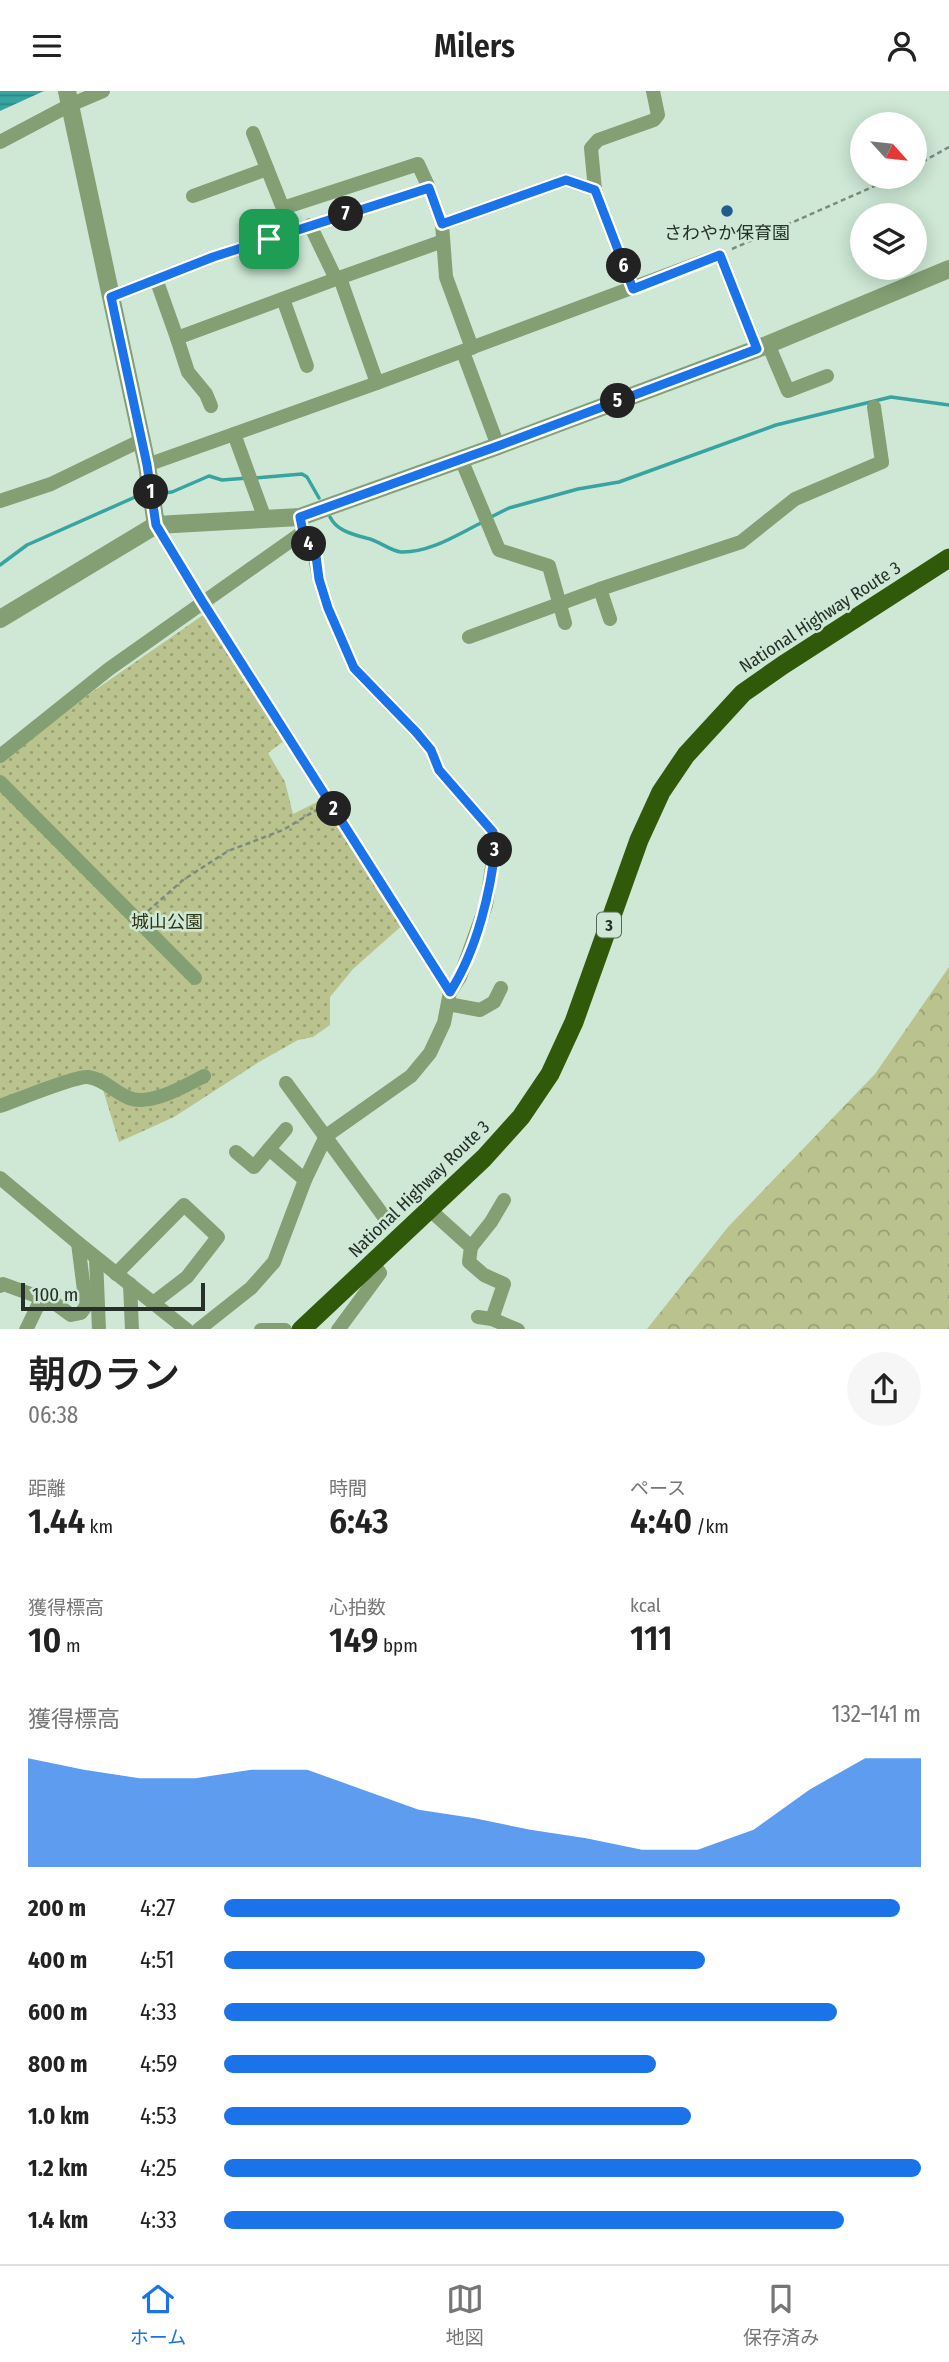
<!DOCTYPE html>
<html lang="ja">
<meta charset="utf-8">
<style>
:root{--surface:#fff;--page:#f6f6f6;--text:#222;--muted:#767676;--line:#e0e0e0;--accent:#1a73e8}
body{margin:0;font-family:"Fira Sans Condensed","Noto Sans JP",sans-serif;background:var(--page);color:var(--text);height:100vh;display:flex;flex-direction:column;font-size:26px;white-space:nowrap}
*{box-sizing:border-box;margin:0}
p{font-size:23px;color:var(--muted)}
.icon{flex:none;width:38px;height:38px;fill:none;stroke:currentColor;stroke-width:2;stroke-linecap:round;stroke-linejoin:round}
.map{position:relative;height:1238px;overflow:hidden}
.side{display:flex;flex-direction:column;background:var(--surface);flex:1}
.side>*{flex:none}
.needle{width:46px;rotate:117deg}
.fabs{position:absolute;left:850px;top:21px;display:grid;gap:14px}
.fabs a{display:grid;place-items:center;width:77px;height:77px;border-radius:50%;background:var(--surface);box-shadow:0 4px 18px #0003;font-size:35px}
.scale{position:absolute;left:21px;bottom:18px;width:184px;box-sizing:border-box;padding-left:7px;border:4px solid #263029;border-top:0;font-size:19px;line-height:24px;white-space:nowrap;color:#263029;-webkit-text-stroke:5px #cee8d5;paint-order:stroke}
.pin{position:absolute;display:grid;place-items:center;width:60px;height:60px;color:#fff;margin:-30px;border-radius:14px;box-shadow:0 4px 10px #0006}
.km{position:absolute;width:35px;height:35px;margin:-18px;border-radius:50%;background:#222;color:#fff;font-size:19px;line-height:35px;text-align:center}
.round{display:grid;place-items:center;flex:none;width:74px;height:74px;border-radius:37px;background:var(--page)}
.head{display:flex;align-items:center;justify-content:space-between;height:119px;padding:0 28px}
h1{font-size:38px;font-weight:600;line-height:52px}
.figures{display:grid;grid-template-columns:repeat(3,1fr);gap:10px;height:119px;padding:7px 28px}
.figures div{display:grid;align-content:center}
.figures b{font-size:35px;font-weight:600}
.figures small{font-size:19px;font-weight:400}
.figures p{font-size:19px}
.chart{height:196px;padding:14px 28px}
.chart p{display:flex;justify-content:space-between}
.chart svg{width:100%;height:126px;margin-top:7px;fill:var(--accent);opacity:.7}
ul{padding:0 28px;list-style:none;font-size:23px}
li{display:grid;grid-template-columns:112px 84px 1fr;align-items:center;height:52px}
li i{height:18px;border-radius:9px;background:var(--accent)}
header{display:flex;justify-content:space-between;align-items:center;height:91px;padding:0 28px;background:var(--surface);font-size:32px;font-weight:600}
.tab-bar{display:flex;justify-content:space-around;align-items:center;height:98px;border-top:2px solid var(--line);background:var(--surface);font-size:19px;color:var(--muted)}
.tab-bar a{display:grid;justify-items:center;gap:4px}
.tab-bar .on{color:var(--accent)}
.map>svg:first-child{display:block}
.forest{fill:url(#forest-crowns)}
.park{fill:url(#park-dots)}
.water{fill:url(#water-rules)}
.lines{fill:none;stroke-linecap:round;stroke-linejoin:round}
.stream{stroke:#38a4a1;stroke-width:3.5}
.path{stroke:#7a8c7f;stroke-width:2.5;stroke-dasharray:5 3.5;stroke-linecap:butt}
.minor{stroke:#839f73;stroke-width:14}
.tertiary{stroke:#839f73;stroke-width:18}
.trunk{stroke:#305a0a;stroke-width:19}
.route-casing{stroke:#fff;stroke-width:14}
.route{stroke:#1a73e8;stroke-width:9}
.poi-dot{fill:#205a91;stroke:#cee8d5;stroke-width:2.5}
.labels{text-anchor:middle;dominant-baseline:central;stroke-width:5;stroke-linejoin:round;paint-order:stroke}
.shield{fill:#cee8d5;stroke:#58675d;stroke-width:2}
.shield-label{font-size:16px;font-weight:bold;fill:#263029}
.poi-label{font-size:18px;fill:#263029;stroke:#cee8d5}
.street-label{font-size:18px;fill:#263029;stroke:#cee8d5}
.park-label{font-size:18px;fill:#2f3313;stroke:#cee8d5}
</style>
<header><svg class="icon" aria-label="menu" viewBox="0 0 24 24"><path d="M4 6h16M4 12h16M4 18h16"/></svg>Milers<svg class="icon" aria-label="person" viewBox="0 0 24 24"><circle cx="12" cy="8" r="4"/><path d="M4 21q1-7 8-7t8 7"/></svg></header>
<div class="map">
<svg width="949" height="1239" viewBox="0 0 949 1239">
<defs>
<pattern id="forest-crowns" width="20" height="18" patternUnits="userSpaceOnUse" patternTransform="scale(1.75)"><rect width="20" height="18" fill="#bac38e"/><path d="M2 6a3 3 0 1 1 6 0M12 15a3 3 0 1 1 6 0" fill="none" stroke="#979f74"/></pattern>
<pattern id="park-dots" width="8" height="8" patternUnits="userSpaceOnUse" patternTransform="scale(1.75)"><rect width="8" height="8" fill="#bac38e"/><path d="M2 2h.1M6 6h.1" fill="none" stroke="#979f74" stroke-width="1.8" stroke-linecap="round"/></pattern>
<pattern id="water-rules" width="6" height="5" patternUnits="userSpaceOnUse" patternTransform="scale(1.75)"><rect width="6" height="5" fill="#38a4a1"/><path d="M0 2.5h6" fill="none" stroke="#2f8683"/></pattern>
</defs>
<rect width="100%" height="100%" fill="#cee8d5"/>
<!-- forest -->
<polygon class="forest" points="949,876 949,1238 647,1238 728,1136 875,983"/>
<!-- park -->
<polygon class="park" points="206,522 289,646 268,662 285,691 293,723 323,708 406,831 353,878 330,906 330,934 313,946 298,949 259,971 174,1026 119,1051 100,989 0,1009 0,665"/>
<!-- water -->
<polygon class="water" points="0,0 44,0 0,20"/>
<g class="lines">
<!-- stream -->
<g class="stream">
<polyline points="255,387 302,383 307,386 319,407"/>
<polyline points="163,402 172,401 209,385 222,389 248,387"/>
<path d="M330,426c7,14 22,17 36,21 12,2 24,13 35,14 29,1 57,-18 82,-30"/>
<polyline points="489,427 509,417 578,398 619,391 776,334 891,306 949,314"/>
<polyline points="0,474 27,454 142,403"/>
</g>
<!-- path -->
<g class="path">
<polyline points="915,75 949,56"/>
<polyline points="732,158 895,86"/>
<polyline points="148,820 183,789 228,760 283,739 318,718"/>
</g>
<!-- minor -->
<g class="minor">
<polyline points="253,42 292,140"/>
<polyline points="0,51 70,14 103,0"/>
<polyline points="595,99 591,57 598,49 654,29 658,24 653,0"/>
<polyline points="193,105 267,78"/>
<polyline points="283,117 418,73 429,97"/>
<polyline points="442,133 566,89 595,99 633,198"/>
<polyline points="340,187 377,292"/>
<polyline points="156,188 177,247 336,188 310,134"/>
<polyline points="336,188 443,150"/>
<polyline points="111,206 213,166 429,97 442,133 446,186 472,257"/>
<polyline points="283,208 307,275"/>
<polyline points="177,247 188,281 206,303 211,315"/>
<polyline points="768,253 788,300 827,285"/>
<polyline points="463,261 498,355"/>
<polyline points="234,343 265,428"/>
<polyline points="461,368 499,459 549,475 565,532"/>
<polyline points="147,374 377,292 720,164 757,258"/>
<polyline points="0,410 51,393 142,349"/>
<polyline points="156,434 202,510 450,901"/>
<polyline points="600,498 741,451 795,408 882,371 874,316"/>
<polyline points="469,546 600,498 610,528"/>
<polyline points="0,665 109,578 303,441"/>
<polyline points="0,691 195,887"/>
<polyline points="448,913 480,919 494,911 501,897"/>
<polyline points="286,992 385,1127"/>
<path d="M0,1015c17,-6 75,-30 88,-29 16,2 25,14 39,20 21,11 58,-11 77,-21"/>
<polyline points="269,1058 286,1038"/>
<polyline points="236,1061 254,1076 269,1058 305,1089"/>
<polyline points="0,1087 78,1152 187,1239"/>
<polyline points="430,1119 471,1156 469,1171 484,1184 504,1193 492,1228 478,1226"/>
<polyline points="471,1156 491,1131 504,1109"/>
<polyline points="96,1167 99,1239"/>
<polyline points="116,1183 184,1114 218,1146 187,1186 153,1212"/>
<polyline points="130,1193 132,1239"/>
<polyline points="0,1195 3,1193 53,1211 71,1224 81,1222 86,1215 78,1152"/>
<polyline points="492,1228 518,1239"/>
<polyline points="26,1239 42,1206"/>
<polyline points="198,1239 251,1197 274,1171 305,1089 326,1045 411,985 430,962 444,932 450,901 460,886 486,814 496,751 493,741 439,679 431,659 416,641 354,577 328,517 319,488 315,465 303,441 300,426"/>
<polyline points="261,1239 285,1239"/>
<polyline points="338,1239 380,1182 373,1172"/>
</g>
<!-- tertiary -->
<g class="tertiary">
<polyline points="67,0 147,374 156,434"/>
<polyline points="0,528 156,434 300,426 498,355 757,258 949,178"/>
</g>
<!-- trunk -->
<polyline class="trunk" points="301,1239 484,1067 521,1026 550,983 574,931 639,749 661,701 686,664 743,602 783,574 949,467"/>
</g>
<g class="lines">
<defs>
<path id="route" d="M566,89l29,10 38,99 87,-34 37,94 -259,97 -198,71 3,15 13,24 3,23 9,29 26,60 62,64 15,18 8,20 54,62 3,10c-5,49 -19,108 -46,150l-248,-391 -46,-76 -9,-60 -36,-168 102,-40 216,-69 13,36z"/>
</defs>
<!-- route casing -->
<use href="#route" class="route-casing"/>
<!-- route -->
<use href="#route" class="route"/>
</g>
<!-- markers -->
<circle class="poi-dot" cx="727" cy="120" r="7"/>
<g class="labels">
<!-- shield labels -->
<rect class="shield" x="597" y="821.5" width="24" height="25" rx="5"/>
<g class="shield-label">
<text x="609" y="834">3</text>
</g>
<!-- poi labels -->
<g class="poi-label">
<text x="727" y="142">さわやか保育園</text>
</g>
<!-- street labels -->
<g class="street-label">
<text transform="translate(820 526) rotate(-33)">National Highway Route 3</text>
<text transform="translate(419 1098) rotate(-44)">National Highway Route 3</text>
</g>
<!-- park labels -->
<g class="park-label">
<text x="167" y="831">城山公園</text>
</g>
</g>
</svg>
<div class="fabs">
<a><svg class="needle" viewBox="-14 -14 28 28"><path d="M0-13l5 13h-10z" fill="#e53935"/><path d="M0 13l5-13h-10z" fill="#767676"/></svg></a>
<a><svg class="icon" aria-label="layers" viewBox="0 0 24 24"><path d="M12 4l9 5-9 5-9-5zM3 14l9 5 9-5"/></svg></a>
</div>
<div class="scale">100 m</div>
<div class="pin" style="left:269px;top:148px;background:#1e9e55"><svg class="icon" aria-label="arrive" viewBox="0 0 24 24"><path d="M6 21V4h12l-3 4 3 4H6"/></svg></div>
<b class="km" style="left:151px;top:401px">1</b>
<b class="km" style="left:334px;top:718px">2</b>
<b class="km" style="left:495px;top:759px">3</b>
<b class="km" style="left:309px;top:453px">4</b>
<b class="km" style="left:618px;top:310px">5</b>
<b class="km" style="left:624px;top:175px">6</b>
<b class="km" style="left:346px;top:123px">7</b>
</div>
<section class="side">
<div class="head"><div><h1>朝のラン</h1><p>06:38</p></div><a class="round"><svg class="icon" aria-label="share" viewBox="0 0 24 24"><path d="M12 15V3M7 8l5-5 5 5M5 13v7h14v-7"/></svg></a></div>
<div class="figures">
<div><p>距離</p><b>1.44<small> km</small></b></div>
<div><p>時間</p><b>6:43</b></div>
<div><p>ペース</p><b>4:40<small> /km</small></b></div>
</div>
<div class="figures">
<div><p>獲得標高</p><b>10<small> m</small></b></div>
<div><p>心拍数</p><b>149<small> bpm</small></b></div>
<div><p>kcal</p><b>111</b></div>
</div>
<div class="chart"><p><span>獲得標高</span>132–141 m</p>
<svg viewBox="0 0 160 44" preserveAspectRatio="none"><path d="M0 44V6L10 10L20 13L30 13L40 10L50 10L60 17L70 24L80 27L90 31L100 34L110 38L120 38L130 31L140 17L150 6L160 6V44z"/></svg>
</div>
<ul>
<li><b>200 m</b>4:27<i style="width:97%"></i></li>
<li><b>400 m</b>4:51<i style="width:69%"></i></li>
<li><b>600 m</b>4:33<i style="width:88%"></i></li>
<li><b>800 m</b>4:59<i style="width:62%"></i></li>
<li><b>1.0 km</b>4:53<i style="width:67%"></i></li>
<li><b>1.2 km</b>4:25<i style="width:100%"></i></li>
<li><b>1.4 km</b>4:33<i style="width:89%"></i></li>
</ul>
</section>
<nav class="tab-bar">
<a class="on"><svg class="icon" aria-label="home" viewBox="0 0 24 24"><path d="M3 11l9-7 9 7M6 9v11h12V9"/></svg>ホーム</a>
<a><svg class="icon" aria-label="map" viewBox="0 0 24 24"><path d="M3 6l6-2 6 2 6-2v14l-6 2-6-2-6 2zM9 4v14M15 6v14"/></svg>地図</a>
<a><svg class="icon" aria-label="saved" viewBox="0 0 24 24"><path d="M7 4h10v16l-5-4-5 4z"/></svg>保存済み</a>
</nav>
